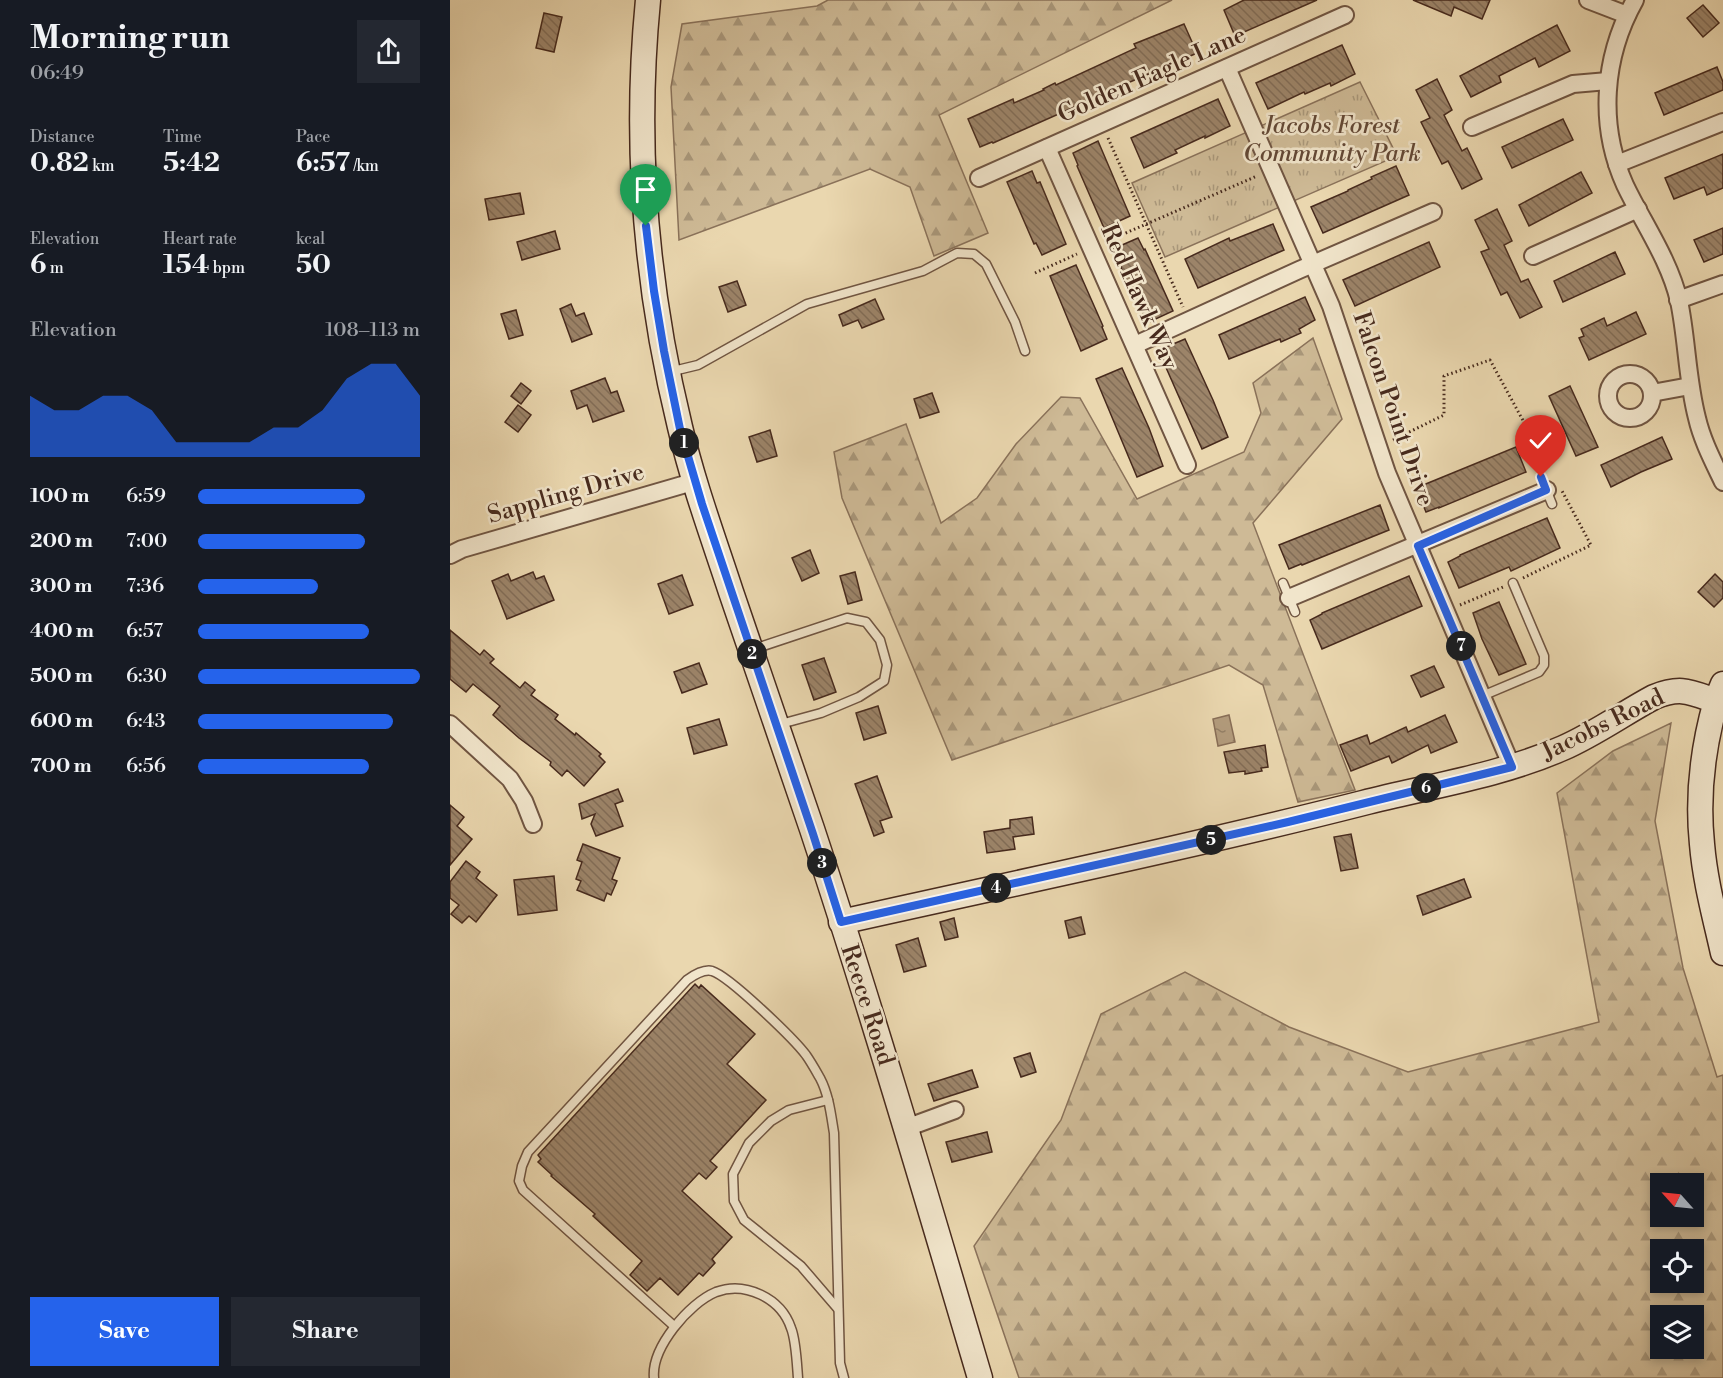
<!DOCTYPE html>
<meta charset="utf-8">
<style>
:root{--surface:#171b24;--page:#242831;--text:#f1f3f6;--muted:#9ea1a6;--accent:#2563eb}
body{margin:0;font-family:"Libre Bodoni",serif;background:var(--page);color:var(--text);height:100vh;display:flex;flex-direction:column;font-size:22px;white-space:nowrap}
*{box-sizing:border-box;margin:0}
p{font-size:20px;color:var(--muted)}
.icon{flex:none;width:33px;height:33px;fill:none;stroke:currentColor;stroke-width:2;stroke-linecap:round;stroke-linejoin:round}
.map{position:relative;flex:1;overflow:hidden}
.panel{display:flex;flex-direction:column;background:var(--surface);width:450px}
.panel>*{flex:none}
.needle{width:39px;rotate:297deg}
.controls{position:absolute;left:1200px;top:1173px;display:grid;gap:12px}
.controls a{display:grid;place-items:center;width:54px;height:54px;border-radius:0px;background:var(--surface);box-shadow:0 3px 9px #0003;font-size:30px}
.pin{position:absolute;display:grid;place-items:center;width:51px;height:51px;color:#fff;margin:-62px -26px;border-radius:50% 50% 50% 0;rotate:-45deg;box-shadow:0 0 6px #0007}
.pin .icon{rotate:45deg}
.km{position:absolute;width:30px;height:30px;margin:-15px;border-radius:50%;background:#222;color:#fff;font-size:16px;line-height:30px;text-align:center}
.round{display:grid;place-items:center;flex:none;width:63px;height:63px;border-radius:0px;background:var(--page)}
.overview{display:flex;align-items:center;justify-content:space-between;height:102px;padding:0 30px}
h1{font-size:33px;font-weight:700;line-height:45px}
.figures{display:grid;grid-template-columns:repeat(3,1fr);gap:9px;height:102px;padding:6px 30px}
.figures div{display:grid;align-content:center}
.figures b{font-size:26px;font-weight:700}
.figures small{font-size:16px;font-weight:400}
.figures p{font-size:16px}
.chart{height:168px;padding:12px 30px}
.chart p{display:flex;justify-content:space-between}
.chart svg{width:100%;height:108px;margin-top:6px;fill:var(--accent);opacity:.7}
.action{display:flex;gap:12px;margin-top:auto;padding:12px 30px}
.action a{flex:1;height:69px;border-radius:0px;background:var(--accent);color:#fff;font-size:24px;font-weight:700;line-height:69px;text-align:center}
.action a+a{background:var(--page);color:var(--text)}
ul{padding:0 30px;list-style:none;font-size:20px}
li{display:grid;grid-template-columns:96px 72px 1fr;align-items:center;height:45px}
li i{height:15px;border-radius:8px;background:var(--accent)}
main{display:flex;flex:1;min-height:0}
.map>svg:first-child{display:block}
.forest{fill:url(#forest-firs);stroke:#8a725a;stroke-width:1.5;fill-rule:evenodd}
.park{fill:url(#park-tufts);stroke:#8a725a;stroke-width:1.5}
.water{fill:url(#water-ripples);stroke:#886e57;stroke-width:1.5}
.building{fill:url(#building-back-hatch);stroke:#472a1d;stroke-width:1.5}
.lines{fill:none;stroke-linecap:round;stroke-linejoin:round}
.lane-casing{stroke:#705542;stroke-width:11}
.street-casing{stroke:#705542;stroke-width:20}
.secondary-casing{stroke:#472a1d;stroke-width:27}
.path{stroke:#472a1d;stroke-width:3;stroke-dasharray:1.5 3;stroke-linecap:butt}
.lane{stroke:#f1e5cb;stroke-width:8}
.street{stroke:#f1e5cb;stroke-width:16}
.secondary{stroke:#f1e5cb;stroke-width:24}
.route-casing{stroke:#fff;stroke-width:12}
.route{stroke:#2563eb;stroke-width:8}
.labels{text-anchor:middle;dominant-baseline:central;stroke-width:5;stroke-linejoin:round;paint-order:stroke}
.street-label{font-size:24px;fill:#472a1d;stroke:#f1e5cb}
.park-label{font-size:24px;font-style:italic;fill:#624735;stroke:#f1e5cb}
</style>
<main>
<section class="panel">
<div class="overview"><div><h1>Morning run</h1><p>06:49</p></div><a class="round"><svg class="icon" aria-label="share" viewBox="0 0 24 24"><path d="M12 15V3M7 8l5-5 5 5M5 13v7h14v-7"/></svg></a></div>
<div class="figures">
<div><p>Distance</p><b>0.82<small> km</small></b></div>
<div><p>Time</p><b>5:42</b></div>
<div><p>Pace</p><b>6:57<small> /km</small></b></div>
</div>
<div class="figures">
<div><p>Elevation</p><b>6<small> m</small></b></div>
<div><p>Heart rate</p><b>154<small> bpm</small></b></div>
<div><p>kcal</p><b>50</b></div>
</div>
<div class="chart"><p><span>Elevation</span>108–113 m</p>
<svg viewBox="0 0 160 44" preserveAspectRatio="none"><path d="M0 44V19L10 25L20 25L30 19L40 19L50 25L60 38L70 38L80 38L90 38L100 32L110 32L120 25L130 12L140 6L150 6L160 19V44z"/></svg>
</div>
<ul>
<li><b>100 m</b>6:59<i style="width:75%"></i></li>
<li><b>200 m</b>7:00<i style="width:75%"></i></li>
<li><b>300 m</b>7:36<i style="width:54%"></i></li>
<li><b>400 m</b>6:57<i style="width:77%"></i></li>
<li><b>500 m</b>6:30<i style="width:100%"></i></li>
<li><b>600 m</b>6:43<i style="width:88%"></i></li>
<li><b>700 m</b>6:56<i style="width:77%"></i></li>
</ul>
<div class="action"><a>Save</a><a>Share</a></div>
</section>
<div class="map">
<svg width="1273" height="1378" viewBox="0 0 1273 1378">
<defs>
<pattern id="forest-firs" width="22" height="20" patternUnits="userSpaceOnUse" patternTransform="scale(1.5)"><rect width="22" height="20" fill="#ceba96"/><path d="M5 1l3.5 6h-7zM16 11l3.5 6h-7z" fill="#a9977a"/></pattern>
<pattern id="park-tufts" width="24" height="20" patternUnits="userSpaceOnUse" patternTransform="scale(1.5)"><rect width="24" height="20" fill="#ceba96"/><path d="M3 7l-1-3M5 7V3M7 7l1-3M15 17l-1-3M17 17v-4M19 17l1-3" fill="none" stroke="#a9977a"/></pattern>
<pattern id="water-ripples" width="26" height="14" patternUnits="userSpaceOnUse" patternTransform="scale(1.5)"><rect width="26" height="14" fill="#b39c7d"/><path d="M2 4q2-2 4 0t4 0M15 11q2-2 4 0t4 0" fill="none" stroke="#937f66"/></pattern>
<pattern id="building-back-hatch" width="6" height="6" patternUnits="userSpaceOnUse" patternTransform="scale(1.5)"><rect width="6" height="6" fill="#9c8469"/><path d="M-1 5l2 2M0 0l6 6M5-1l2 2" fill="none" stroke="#816c56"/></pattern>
</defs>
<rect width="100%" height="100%" fill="#ead7af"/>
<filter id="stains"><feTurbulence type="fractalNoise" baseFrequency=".00333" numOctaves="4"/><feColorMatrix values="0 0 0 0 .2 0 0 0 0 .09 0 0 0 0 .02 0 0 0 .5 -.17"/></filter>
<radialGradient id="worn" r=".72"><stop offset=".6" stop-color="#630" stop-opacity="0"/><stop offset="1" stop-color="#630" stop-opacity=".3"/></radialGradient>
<!-- forest -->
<g class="forest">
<polygon points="378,0 722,0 489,115 538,233 484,256 460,187 420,169 229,240 221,87 232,24 367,6"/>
<polygon points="863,338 892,419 803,523 905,790 848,802 813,685 779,665 502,760 392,498 384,452 456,424 491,523 527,498 566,444 611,397 630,398 687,499 794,452 811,413 803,383"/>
<path d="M1221,723l-16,98 28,147 34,109 6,-2v303h-704l-45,-132 87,-126 40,-106 84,-42 104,55 119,45 191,-50 -42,-229 56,-42zM1210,1184h34v32h-34zM1210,1250h34v32h-34zM1210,1316h34v32h-34z"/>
</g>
<!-- park -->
<polygon class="park" points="910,82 947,156 715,257 682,183"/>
<!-- water -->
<polygon class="water" points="779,715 785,742 768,746 763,719"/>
<!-- building -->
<g class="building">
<polygon points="794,0 867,0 785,36 774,10"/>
<polygon points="963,0 1040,0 1032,19 1004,7 1001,16"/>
<polygon points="1253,5 1269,23 1253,37 1237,18"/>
<polygon points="94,13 112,17 104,52 86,48"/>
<polygon points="734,24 747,53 629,104 629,105 543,143 542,142 530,147 518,119 563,99 564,103 594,90 593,89 605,83 606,85 686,48 684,44"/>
<polygon points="1107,25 1120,51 1089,67 1085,58 1049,76 1051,82 1021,97 1010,76"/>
<polygon points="892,45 905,74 881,86 880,83 855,94 854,92 818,109 806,83"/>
<polygon points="1267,67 1273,82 1273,90 1214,115 1205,93"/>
<polygon points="987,79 1002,110 994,115 1012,151 1017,148 1032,179 1012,189 998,161 992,164 971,122 980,118 966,90"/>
<polygon points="768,99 780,126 755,138 755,136 725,150 727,153 694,168 681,138"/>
<polygon points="1113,119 1123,140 1062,168 1052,147"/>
<polygon points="648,141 680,216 654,228 627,166 628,165 623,153"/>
<polygon points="1273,154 1273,188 1257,195 1254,187 1224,199 1215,178"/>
<polygon points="946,166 959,195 873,233 861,207 898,191 898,190 922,179 921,177"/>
<polygon points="582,171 587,183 590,182 616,244 592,255 586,243 584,244 557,182"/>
<polygon points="1131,172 1142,193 1079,226 1069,205"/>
<polygon points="70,193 74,214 39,220 35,199"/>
<polygon points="1047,209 1062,241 1054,245 1071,282 1078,279 1092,307 1070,318 1057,292 1051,295 1031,252 1039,249 1025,220"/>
<polygon points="823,224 834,250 748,288 735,259 779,238 780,241"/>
<polygon points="1273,228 1273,254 1254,262 1244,240"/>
<polygon points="105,231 110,249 72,260 67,242"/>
<polygon points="688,238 694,250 695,249 723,311 697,323 692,310 690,311 663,249"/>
<polygon points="979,242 990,267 905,306 893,280"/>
<polygon points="1165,252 1175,274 1113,302 1104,281"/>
<polygon points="626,265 653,326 652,327 657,339 631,351 600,276"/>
<polygon points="287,281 296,305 278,312 269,287"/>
<polygon points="855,297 865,320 849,329 851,333 831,342 830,339 779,359 769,335"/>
<polygon points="425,299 434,319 412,328 408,320 393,326 389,315"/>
<polygon points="121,304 126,316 134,313 142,334 122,342 110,309"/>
<polygon points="66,310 73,335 59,339 51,314"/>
<polygon points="1186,312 1196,334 1139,360 1129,338 1134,336 1131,329 1154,318 1157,326"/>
<polygon points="735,339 763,400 778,437 752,449 714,363 715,363 709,350"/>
<polygon points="672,368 699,428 713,466 687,477 646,379"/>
<polygon points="155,378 161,393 167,391 174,411 143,422 137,405 127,409 121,391"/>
<polygon points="71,383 81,391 71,404 61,396"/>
<polygon points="1120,386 1148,447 1126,456 1099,396"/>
<polygon points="482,393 489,412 470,418 464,399"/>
<polygon points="68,405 81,415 68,432 55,422"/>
<polygon points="320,430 327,456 307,462 299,437"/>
<polygon points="1212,437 1222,459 1191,472 1161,487 1151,465"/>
<polygon points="1066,447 1076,472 989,508 989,507 976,512 966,488"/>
<polygon points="930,505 939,530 852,565 851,564 839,569 829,545"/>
<polygon points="1097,518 1110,548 1061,571 1059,567 1009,588 998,562 1010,556 1010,555"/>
<polygon points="360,550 369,573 352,581 342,558"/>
<polygon points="83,572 86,579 94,576 104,600 57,619 42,581 58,574 61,581"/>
<polygon points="405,572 412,600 398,604 390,576"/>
<polygon points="1265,574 1273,582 1273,598 1264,607 1248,592"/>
<polygon points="232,575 243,605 219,614 208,584"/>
<polygon points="959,576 972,606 872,649 860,620 872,614 872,613"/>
<polygon points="1049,602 1076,664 1049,675 1032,639 1023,613"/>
<polygon points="0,630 30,655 34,650 44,659 40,663 70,688 75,682 85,690 81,695 108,715 105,719 125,735 126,733 151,754 149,756 155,762 134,786 117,770 112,776 100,765 101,762 69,738 43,715 50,706 23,684 16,692 0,679"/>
<polygon points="374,658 386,692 364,700 352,665"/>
<polygon points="249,663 257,684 232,693 224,672"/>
<polygon points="984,666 994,687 971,697 961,676"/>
<polygon points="428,706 436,733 414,740 406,713"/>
<polygon points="995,715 1007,742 981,753 978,745 942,763 939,756 901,771 890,745 917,735 920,744 956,727 958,732"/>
<polygon points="269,719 277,745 244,754 237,728"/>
<polygon points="815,745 818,767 811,768 812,771 795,774 795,771 779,773 774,752"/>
<polygon points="427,776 442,817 430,821 434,832 424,836 405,784"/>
<polygon points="168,789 173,801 165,804 173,826 146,836 141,824 145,814 132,819 129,804"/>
<polygon points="0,805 14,817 7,826 22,839 0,865"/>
<polygon points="582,817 584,834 563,837 565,849 537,853 534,832 560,828 560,820"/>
<polygon points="901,834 908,868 891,871 884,837"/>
<polygon points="133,844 170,858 162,879 167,881 161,895 157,893 154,901 127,890 131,881 126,879 132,862 127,860"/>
<polygon points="16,861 30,872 26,878 47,895 26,922 19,916 12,923 1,914 9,905 0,898 0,882"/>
<polygon points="104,876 107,910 68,915 64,880"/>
<polygon points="1014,879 1021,897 973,915 967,896"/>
<polygon points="631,917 635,934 619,938 615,921"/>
<polygon points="504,918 508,937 495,940 490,922"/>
<polygon points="468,938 476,966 454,972 446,945"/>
<polygon points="245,984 249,988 251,985 305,1034 277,1064 316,1100 260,1161 267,1167 256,1179 249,1173 232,1191 282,1237 262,1259 265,1263 253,1276 249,1273 228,1295 210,1278 197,1291 180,1275 192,1261 143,1216 145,1214 101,1176 102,1175 88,1162 91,1159 88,1155"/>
<polygon points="580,1053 586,1072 571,1077 564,1058"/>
<polygon points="522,1070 528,1087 484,1101 478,1084"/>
<polygon points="537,1132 542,1152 502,1162 496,1142"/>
</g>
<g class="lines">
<defs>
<g id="lane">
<polyline points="219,372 248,365 357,304 473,271 507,253 524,254 536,264 565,322 575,351"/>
<polyline points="1091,477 1102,504"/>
<polyline points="833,583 845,612"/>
<polyline points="304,649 397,618 416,622 430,640 437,665 434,681 409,697 371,713 327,725"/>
<polyline points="1032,696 1089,672 1094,665 1094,656 1063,583"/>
<polyline points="378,1100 339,1110 321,1121 299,1143 283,1174 284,1201 294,1220 351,1266 388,1309"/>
<path d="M224,1326l-151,-136 -4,-9 3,-15 6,-14 159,-172c7,-5 17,-11 25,-9 17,5 82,68 94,84 5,7 10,16 14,23 9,17 11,37 14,55l6,230 4,15"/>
<path d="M204,1378c-3,-30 35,-75 62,-86 29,-11 65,6 75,36 5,12 6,37 7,50"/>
</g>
<g id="street">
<polyline points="1138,0 1177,15"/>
<path d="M1185,0c-32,57 -37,125 -10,185 18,38 44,74 54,116 8,38 8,79 18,117 5,22 16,43 26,64"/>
<polyline points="777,68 881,306 937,473 1062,767"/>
<polyline points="1022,127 1123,84 1158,81"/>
<polyline points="597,148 737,465"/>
<polyline points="1167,164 1273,122"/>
<polyline points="529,178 895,15"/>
<polyline points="1083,256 1188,209"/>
<polyline points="1228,300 1273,284"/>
<polyline points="685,345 849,270 983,212"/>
<circle cx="1180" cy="396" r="22"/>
<polyline points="1202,393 1240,386"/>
<polyline points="0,555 12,549 246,481"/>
<polyline points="839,598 1097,490"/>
<polyline points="0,724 60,779 74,801 83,824"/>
<polyline points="456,1128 505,1110"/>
</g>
<g id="secondary">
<path d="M198,0c-14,143 -2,288 32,427 13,56 33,110 51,165 27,79 54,158 81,237 60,182 114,366 168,549"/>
<path d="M1266,701c-13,46 -19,95 -14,143 3,37 13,73 21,109"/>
<path d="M391,922c174,-39 349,-75 522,-119 67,-17 136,-27 200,-55 32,-14 61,-35 91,-51 27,-11 36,-5 62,4l7,-17"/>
</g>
</defs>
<!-- lane casing -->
<use href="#lane" class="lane-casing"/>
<!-- street casing -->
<use href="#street" class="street-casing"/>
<!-- secondary casing -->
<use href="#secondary" class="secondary-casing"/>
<!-- path -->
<g class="path">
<polyline points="658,138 733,307"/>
<polyline points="835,161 850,155"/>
<polyline points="655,242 807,176"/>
<polyline points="585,273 627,254"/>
<polyline points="943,440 994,415 994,376 1040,360 1100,470"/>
<polyline points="1073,578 1141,545 1112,491"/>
<polyline points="1010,605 1053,587"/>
</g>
<!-- lane -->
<use href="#lane" class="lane"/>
<!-- street -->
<use href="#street" class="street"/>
<!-- secondary -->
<use href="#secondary" class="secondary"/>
</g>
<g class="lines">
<defs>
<polyline id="route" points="196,226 204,291 214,351 230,429 252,504 363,834 391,922 838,822 1062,767 968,546 1096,490 1091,477"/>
</defs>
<!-- route casing -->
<use href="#route" class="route-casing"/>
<!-- route -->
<use href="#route" class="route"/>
</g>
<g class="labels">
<!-- street labels -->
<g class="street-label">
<text transform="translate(702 75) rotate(-24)">Golden Eagle Lane</text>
<text transform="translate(689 297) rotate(66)">Red Hawk Way</text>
<text transform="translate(943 409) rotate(71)">Falcon Point Drive</text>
<text transform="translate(116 494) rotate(-16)">Sappling Drive</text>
<text transform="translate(1153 725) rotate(-26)">Jacobs Road</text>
<text transform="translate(417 1005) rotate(72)">Reece Road</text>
</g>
<!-- park labels -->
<g class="park-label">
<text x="882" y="126">Jacobs Forest<tspan x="882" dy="28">Community Park</tspan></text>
</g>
</g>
<rect width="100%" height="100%" filter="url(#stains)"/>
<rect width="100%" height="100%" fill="url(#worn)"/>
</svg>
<div class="controls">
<a><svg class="needle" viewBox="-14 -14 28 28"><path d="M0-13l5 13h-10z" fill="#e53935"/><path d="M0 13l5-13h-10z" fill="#9ea1a6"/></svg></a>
<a><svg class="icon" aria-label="locate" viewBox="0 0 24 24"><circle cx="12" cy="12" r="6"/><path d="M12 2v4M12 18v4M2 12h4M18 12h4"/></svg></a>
<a><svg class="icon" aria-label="layers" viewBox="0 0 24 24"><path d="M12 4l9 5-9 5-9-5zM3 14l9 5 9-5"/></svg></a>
</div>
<div class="pin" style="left:196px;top:226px;background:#1e9e55"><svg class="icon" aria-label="arrive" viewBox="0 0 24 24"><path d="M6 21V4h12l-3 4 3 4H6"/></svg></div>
<div class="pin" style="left:1091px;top:477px;background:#d93025"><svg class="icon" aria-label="check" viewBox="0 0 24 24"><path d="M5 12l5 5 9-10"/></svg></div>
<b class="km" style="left:234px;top:443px">1</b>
<b class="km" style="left:302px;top:654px">2</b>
<b class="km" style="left:372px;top:863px">3</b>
<b class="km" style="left:546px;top:888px">4</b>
<b class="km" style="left:761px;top:840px">5</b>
<b class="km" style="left:976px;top:788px">6</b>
<b class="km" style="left:1011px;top:646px">7</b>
</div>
</main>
